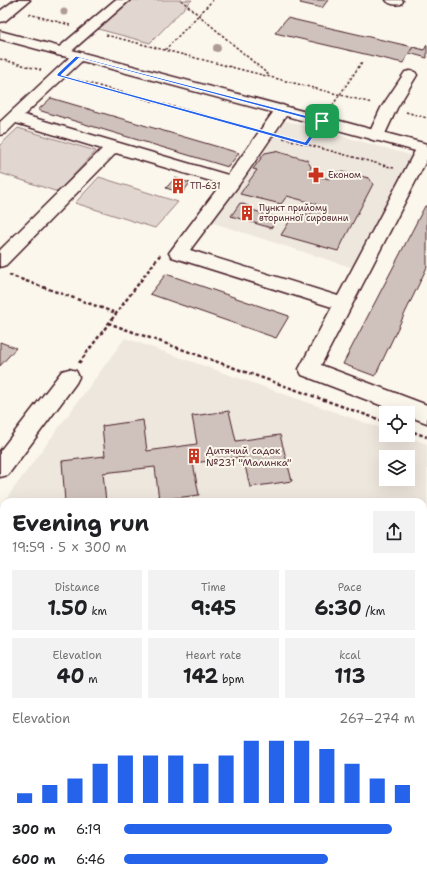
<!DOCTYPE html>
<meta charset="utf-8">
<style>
:root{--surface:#fff;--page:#f2f2f2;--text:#202124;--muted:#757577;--accent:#2563eb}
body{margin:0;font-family:"Shantell Sans",sans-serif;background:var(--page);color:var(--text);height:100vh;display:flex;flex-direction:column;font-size:15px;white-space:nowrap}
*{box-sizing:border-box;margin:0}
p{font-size:13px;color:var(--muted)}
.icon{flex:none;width:22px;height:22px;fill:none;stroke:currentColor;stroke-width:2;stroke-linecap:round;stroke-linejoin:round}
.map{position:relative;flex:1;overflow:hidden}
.details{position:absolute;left:0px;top:498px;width:427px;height:384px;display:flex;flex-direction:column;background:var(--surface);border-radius:12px 12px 0 0;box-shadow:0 4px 16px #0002}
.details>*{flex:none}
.controls{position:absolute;left:379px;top:406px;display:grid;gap:8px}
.controls a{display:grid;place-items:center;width:36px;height:36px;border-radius:0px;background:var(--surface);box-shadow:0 4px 16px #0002;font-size:20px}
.pin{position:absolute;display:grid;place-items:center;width:34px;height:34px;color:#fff;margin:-17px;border-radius:8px;box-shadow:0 2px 6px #0006}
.round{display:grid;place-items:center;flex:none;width:42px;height:42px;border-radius:0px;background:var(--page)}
.overview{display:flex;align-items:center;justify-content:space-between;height:68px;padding:0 12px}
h1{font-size:22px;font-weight:700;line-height:30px}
.figures{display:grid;grid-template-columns:repeat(3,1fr);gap:6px;height:68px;padding:4px 12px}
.figures div{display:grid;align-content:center;border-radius:0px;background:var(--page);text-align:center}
.figures b{font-size:20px;font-weight:700}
.figures small{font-size:11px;font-weight:400}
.figures p{font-size:11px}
.chart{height:112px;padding:8px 12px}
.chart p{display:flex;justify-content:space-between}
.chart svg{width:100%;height:72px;margin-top:4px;stroke:var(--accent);stroke-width:6}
ul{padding:0 12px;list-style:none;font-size:13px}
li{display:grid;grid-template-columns:64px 48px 1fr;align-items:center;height:30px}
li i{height:10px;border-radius:5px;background:var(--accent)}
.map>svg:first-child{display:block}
.built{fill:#eee7de;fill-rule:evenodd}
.green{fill:#e2d7d0;stroke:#967b7e}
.building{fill:#cfc2bc;stroke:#4a1f2b}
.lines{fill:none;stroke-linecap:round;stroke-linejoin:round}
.minor-casing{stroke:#4a1f2b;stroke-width:3}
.major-casing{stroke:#4a1f2b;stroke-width:3}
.path-far2{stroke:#4a1f2b;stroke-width:1.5;stroke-dasharray:2.5 2;stroke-linecap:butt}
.path-far1{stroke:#4a1f2b;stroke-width:2.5;stroke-dasharray:3.5 2.5;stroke-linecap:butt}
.path{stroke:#4a1f2b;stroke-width:3;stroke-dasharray:5 3.5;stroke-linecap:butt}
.minor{fill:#fbf7ec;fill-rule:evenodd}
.major{fill:#fbf7ec;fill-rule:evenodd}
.tree{fill:#af9a98}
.route{fill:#2563eb;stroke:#fff;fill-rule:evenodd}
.labels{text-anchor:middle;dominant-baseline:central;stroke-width:4;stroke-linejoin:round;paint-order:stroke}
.far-poi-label{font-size:9px;fill:#4a1f2b;stroke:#fbf7ec;text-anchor:start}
.poi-label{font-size:10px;fill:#4a1f2b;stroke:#fbf7ec;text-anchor:start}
</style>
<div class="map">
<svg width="427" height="882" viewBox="0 0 427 882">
<rect width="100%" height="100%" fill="#fbf7ec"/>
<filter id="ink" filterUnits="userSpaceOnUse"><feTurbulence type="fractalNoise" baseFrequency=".025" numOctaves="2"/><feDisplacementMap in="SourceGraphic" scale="8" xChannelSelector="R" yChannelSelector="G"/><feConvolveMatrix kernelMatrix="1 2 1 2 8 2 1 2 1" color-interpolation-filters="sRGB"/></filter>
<g filter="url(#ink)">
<!-- built -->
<g class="built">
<polygon points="272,117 425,159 369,273 198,218"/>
<path d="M125,338l261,92v5h15l26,9v95h-4v-37h-419v97h-4v-92zM386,457h22v22h-22z"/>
<polygon points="4,814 4,878 399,878 400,882 0,882 0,815"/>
</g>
<!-- green -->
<g class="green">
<polygon points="129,0 192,0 150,43 98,29"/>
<polygon points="18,128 96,151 58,192 0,173 0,145"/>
<polygon points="99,177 178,202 155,228 75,203"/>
<polygon points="427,556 427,677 423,678 423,557"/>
<polygon points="0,616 4,616 4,780 0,781"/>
</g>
<!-- building -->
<g class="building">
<polygon points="302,0 328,0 322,8 300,3"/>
<polygon points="287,18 413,47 403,63 275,33"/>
<polygon points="427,45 427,58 409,53 413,47 424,50"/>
<polygon points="51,98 239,153 228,167 38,110"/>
<polygon points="275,151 307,160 311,167 308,173 329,179 334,172 342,172 369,178 373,184 338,251 281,235 296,211 310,215 316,204 287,196 281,204 240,194 257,170 253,169 265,153"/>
<polygon points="175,178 190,183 182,193 166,188"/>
<polygon points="240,203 251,207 249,209 278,218 271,228 231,216"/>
<polygon points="425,206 427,206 427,267 375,376 343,364"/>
<polygon points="166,274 289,316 276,338 150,294"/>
<polygon points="0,342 16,348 0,366"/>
<polygon points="229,411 236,441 280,435 292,481 250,487 243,457 193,463 199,495 159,500 155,467 103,473 106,502 65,502 62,461 105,456 102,426 143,420 147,451 197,444 192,416"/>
<polygon points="427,825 427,882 406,882 405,878 423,878 423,826"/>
</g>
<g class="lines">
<defs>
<g id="minor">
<polygon points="15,0 30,0 5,21 0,22 0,11"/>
<polygon points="115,0 130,0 67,55 62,56 57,55 55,52 57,49"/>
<path d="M386,0h16l1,1 -2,3c-6,1 -11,1 -15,-4z"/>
<polygon points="78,53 83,54 85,57 83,60 24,115 228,175 277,107 282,105 287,107 290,110 238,186 190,250 338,296 416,149 418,146 427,145 427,159 321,365 427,405 427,423 408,416 408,413 401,413 302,375 299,369 332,307 172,257 169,253 172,249 221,184 116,153 6,265 0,267 0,250 102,149 16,123 6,133 0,135 0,122 73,54"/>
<polygon points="410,71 415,72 417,75 397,108 384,136 382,139 376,141 370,139 368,136 381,108 405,72"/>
<polygon points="69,369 76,371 79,377 76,383 8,475 0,477 0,451 62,371"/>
</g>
<polygon id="major" points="0,31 427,144 427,154 0,39"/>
</defs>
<!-- minor casing -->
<use href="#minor" class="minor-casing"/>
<!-- major casing -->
<use href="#major" class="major-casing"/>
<!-- path-far2 -->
<g class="path-far2">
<polyline points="181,0 270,76"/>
<polyline points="29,14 70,25"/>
<polyline points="106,35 372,103"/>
<polyline points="165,50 213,0"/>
<polyline points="0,59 41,70"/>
<polyline points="77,80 249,128"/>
<polyline points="330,109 362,62"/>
<polyline points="406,112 427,118"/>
<polyline points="283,138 394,168"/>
<polyline points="307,144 314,133"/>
</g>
<!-- path-far1 -->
<g class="path-far1">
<polyline points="9,275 116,313"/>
<polyline points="108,323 386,422"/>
<polyline points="79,363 160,255"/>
<polyline points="408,430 427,437"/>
</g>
<!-- path -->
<polyline class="path" points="0,800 4,799"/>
<!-- minor -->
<use href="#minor" class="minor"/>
<!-- major -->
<use href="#major" class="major"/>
</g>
<!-- trees -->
<g class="tree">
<circle cx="64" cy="12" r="3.5"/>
<circle cx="217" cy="48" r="4"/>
</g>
</g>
<!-- route -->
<path class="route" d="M76,56l247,64 1,1 -17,25 -250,-70v-2zM79,58l240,64 -14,20 -244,-67z"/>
<!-- icons -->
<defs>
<symbol id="pharmacy-bare" viewBox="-9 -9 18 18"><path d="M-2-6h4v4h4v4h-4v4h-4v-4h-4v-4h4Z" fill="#c8321e" stroke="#fbf7ec" stroke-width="2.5" paint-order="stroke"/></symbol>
<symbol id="building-bare" viewBox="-9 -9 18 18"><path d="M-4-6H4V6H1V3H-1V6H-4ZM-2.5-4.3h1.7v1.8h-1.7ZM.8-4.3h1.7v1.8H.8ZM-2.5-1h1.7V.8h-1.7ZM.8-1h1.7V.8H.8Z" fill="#c8321e" stroke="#fbf7ec" stroke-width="2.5" paint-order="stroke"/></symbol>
</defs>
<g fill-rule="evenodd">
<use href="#pharmacy-bare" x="305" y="164" width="22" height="22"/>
<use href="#building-bare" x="167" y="175" width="22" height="22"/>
<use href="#building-bare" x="236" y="202" width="22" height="22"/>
<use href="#building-bare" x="183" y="445" width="22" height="22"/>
</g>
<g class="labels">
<!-- far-poi labels -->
<g class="far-poi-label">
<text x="328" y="175">Економ</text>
<text x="190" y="186">ТП-631</text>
<text x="259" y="208">Пункт прийому<tspan x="259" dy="10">вторинної сировини</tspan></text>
</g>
<!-- poi labels -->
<g class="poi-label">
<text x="206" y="450">Дитячий садок<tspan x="206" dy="12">№231 "Малинка"</tspan></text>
</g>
</g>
</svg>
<div class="controls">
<a><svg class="icon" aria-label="locate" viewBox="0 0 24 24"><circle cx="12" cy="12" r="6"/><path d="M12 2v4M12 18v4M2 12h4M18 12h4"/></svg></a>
<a><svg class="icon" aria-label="layers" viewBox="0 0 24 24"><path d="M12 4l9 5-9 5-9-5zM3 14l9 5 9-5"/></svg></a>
</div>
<div class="pin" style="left:322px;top:121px;background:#1e9e55"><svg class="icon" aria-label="arrive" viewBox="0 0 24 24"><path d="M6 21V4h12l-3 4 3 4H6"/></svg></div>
<section class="details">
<div class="overview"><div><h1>Evening run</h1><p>19:59 · 5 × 300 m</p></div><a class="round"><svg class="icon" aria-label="share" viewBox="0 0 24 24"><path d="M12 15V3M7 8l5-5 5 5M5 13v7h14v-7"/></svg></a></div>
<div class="figures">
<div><p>Distance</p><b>1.50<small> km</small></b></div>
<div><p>Time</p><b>9:45</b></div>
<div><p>Pace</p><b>6:30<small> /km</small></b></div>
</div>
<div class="figures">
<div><p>Elevation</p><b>40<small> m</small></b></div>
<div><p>Heart rate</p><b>142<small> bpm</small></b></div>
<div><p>kcal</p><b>113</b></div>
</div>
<div class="chart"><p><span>Elevation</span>267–274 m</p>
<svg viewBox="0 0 160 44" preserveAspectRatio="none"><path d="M5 44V38M15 44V33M25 44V29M35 44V20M45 44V15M55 44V15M65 44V15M75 44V20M85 44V15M95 44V6M105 44V6M115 44V6M125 44V11M135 44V20M145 44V29M155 44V33"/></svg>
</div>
<ul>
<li><b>300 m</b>6:19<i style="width:92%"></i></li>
<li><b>600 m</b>6:46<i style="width:70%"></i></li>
</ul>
</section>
</div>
